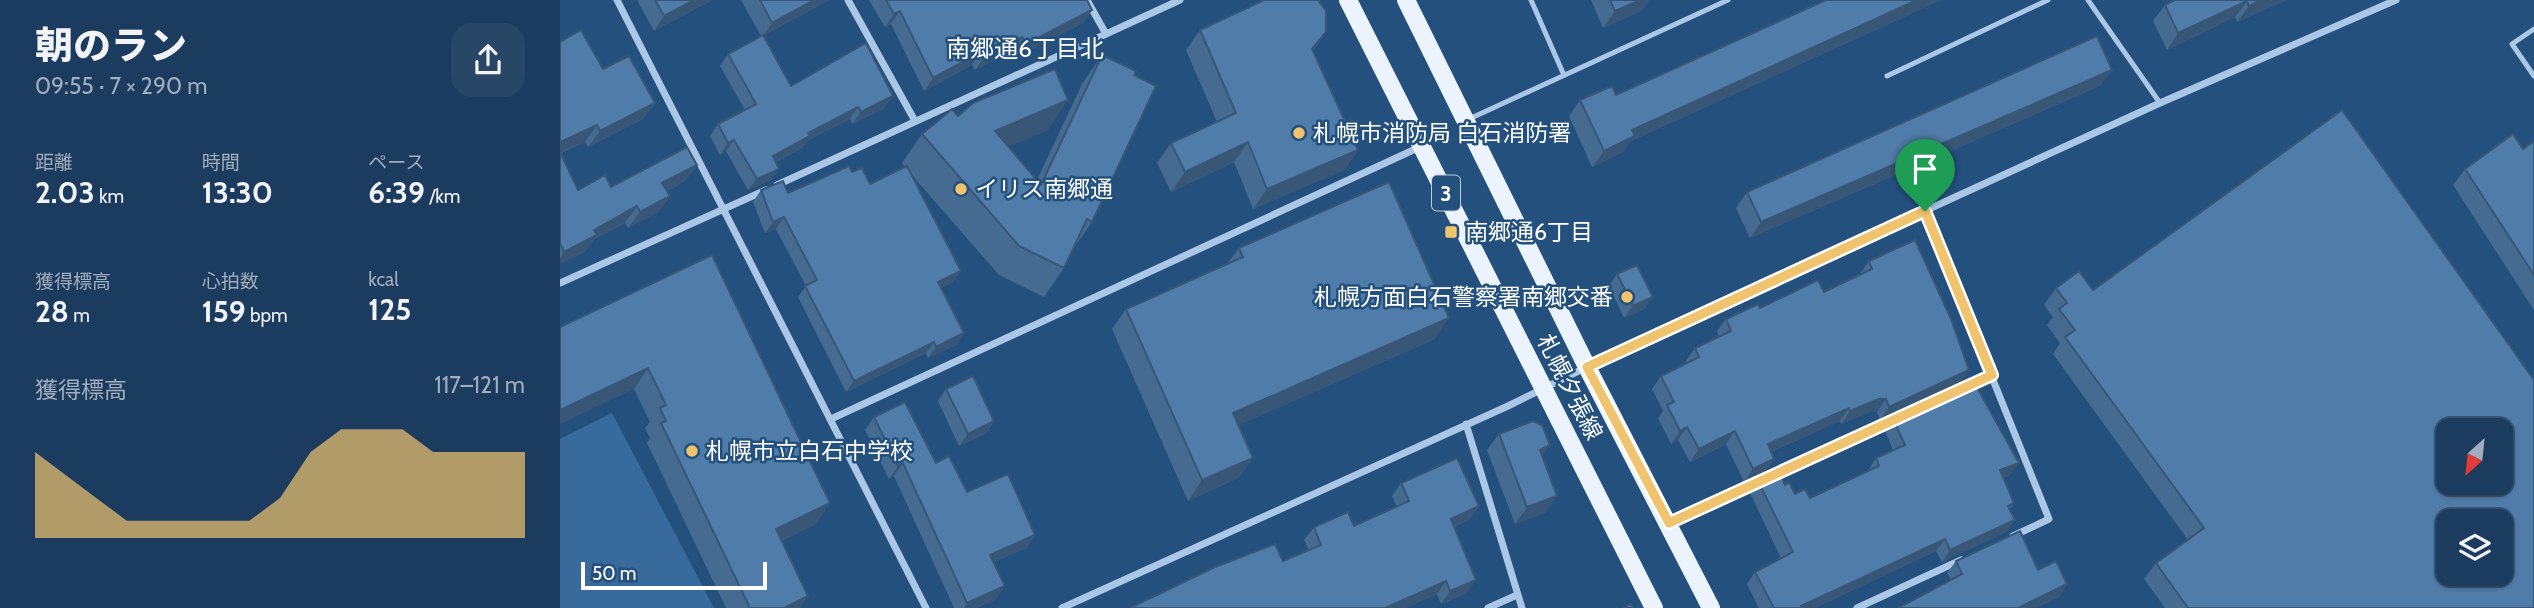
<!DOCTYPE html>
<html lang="ja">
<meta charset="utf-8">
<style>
:root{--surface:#1b3c5e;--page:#284767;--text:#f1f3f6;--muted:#a0adbc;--line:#395673;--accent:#f0c46e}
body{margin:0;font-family:Cabin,"Noto Sans JP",sans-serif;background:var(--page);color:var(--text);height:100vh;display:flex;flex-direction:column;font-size:26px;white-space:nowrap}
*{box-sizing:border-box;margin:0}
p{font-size:23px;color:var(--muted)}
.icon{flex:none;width:38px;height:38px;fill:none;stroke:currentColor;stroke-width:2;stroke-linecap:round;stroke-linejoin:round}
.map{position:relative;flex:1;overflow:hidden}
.details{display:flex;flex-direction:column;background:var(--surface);width:560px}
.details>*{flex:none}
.needle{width:46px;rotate:207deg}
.fabs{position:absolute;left:1876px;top:418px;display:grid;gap:14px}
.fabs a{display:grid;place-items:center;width:77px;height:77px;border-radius:14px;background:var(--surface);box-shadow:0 2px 5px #0004,0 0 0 2px var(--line);font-size:35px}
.scale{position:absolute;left:21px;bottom:18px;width:186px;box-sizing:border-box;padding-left:7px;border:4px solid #fff;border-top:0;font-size:19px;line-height:24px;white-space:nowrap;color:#fff;-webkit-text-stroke:5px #24507e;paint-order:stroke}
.pin{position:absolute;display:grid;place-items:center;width:60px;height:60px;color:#fff;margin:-72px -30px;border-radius:50% 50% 50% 0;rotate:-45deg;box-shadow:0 0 7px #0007}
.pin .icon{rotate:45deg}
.round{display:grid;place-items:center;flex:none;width:74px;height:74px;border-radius:21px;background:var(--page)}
.summary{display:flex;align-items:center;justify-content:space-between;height:119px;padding:0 35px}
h1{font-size:38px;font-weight:800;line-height:52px}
.metrics{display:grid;grid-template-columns:repeat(3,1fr);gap:10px;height:119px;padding:7px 35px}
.metrics div{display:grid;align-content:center}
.metrics b{font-size:30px;font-weight:800}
.metrics small{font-size:19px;font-weight:400}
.metrics p{font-size:19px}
.chart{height:196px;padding:14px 35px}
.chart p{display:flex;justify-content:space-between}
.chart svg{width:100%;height:126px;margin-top:7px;fill:var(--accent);opacity:.7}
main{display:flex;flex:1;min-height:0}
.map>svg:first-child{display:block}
.green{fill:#386a9c}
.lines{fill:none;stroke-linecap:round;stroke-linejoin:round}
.service{stroke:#aac8e6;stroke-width:5}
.minor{stroke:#aac8e6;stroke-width:7}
.primary{stroke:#ebf3fd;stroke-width:18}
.wall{fill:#456b91}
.shaded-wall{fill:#385776}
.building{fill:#507ca9;stroke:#385776;stroke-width:2;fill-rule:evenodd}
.route-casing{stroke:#fff;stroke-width:14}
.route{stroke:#f0c46e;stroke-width:9}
.poi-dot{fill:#f0c46e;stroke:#24507e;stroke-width:2.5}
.labels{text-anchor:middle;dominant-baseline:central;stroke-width:5;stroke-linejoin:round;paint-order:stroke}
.shield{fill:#24507e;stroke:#bdcad8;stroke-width:2}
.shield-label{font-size:21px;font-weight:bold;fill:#fff}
.poi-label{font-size:23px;fill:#fff;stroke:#24507e;text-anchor:start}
.street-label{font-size:23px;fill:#fff;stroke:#24507e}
.neighbourhood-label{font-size:24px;fill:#fff;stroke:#24507e}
</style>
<main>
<section class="details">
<div class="summary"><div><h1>朝のラン</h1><p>09:55 · 7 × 290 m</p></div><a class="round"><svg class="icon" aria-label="share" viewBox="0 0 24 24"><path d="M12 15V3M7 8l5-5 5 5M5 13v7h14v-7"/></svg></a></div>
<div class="metrics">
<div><p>距離</p><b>2.03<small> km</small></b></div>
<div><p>時間</p><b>13:30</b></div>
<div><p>ペース</p><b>6:39<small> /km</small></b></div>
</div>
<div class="metrics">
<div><p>獲得標高</p><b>28<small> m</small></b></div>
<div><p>心拍数</p><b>159<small> bpm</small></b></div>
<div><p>kcal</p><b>125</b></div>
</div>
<div class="chart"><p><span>獲得標高</span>117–121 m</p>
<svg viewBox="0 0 160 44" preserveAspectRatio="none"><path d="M0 44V14L10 22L20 30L30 38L40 38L50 38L60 38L70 38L80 30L90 14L100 6L110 6L120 6L130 14L140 14L150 14L160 14V44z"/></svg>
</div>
</section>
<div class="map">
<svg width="1974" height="608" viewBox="0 0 1974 608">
<rect width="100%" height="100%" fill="#24507e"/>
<!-- green -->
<polygon class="green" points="52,413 154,608 0,608 0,439"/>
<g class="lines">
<!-- service -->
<g class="service">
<polyline points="971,0 1003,73"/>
<polyline points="1528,0 1600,103"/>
<polyline points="1974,29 1952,44 1974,76"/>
<polyline points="1327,76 1488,0"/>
<polyline points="909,119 1168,0"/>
</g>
<!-- minor -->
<g class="minor">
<polyline points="57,0 366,608"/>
<polyline points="288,0 355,121"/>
<polyline points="527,0 546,34"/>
<polyline points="217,185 620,0"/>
<polyline points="1365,211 1489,519 1453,536"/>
<polyline points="0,283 206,190"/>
<polyline points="1409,386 1432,375"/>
<polyline points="271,419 862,146"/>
<polyline points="906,424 962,608"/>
<polyline points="1109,523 1340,417"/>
<polyline points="502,608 948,406 1057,352 1600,103 1836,0"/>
<polyline points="928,608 957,595"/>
<polyline points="1297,608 1401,560"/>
</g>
<!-- primary -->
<g class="primary">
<polyline points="788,0 1094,608"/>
<polyline points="846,0 1027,367 1151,608"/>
</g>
</g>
<!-- wall -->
<g class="wall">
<polygon points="77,0 152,0 94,31"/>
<polygon points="181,0 269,0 203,36 231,86 324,108 292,124 290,119 247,141 242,148 216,162 219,169 210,180 188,190 166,151 160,155 150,136 158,124 185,110 160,66 168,54 201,36"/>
<polygon points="309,0 527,0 532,10 523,23 457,57 453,50 415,70 412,65 364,91 331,24 325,27"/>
<polygon points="1031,0 1089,0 1081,11 1043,28"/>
<polygon points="1266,0 1381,0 1071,141 1063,152 1032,167 1009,116 1020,100 1056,95"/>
<polygon points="1615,0 1726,0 1677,22 1675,17 1607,50 1593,21 1605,5"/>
<polygon points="640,30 766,32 753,51 798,150 784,170 693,209 674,162 611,192 597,163 611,143 657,122 626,50"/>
<polygon points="0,42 43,69 95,103 83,119 28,147 25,142 1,153 18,190 51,187 137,165 125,181 107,191 110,196 98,212 68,228 65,223 33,240 25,252 0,264"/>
<polygon points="542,55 532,222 513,249 504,268 484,297 439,275 351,174 393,282 381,288 404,333 396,345 368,358 366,353 286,392 238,297 246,286 216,229 205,233 193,202 201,190 228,193 292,172 310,184 345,167 342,163 362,134 398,116 488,130 448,146 477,180 522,84"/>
<polygon points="1540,86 1190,238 1176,208 1187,192"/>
<polygon points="1974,141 1974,310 1893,185 1905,169 1963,149"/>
<polygon points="679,248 875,339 678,425 693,458 678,478 628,501 552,329 566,309 667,264"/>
<polygon points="152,255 270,503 256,524 221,541 240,608 166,608 87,443 90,438 85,428 90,422 74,389"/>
<polygon points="1309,261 1409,370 1400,383 1320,420 1317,412 1310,412 1281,424 1280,421 1211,452 1205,472 1184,482 1166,444 1130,462 1118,440 1111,444 1098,418 1103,411 1092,389 1101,376 1127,363 1126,361 1135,348 1159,337 1157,331 1166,319 1200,308 1264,292 1300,274"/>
<polygon points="1057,274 1093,297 1084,309 1064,318 1049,286"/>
<polygon points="1496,288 1533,290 1974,608 1605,608 1584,579 1596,563 1628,540 1493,354 1500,343 1487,325 1493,317 1484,305"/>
<polygon points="386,389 434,421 426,433 399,446 378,401"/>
<polygon points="314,417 376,463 407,492 475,535 466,548 434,562 436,599 416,608 394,608 334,476 329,479 305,430"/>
<polygon points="1333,419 1450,475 1443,478 1454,503 1450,509 1455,520 1446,532 1382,562 1376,551 1255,608 1199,608 1187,584 1195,572 1221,558 1190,493 1198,481 1225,485 1235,494 1250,498 1308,471 1316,458 1333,450 1325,431"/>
<polygon points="939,434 982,457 986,512 955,524 927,450"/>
<polygon points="841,483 910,519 894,527 907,593 881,604 877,594 845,608 570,608 723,561 749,550 744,540 754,527 794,526 837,507 832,496"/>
<polygon points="1396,561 1478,570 1507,584 1499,597 1475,608 1338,608 1391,580 1387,573"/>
</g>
<!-- shaded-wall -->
<g class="shaded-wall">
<polygon points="134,0 152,0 94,31 104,16"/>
<polygon points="254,0 269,0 202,37 212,23"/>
<polygon points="1080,0 1089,0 1081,11 1043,28 1055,11"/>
<polygon points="1357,0 1381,0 1071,141 1063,152 1032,167 1044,151 1072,130"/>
<polygon points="1701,0 1726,0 1677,22 1689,6"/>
<polygon points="1687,1 1675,17 1607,50 1618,33"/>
<polygon points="532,10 523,23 457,57 466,44"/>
<polygon points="340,11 331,24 325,27 334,14"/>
<polygon points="462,37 453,50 415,70 424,57"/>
<polygon points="421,52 412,65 364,91 373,78"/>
<polygon points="1552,70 1540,86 1190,238 1201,222"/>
<polygon points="333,96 324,108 292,124 301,112"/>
<polygon points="508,100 488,130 414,161 435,131"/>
<polygon points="95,103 83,119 28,147 40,131"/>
<polygon points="298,107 290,119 247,141 242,148 205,167 213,156 248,133"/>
<polygon points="37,125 25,142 0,153 0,142"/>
<polygon points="174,140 166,151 160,155 168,143"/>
<polygon points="688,142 674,162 611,192 625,172"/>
<polygon points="798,150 784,170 693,209 707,189"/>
<polygon points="137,165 125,181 91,199 102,183"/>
<polygon points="219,169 210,180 188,190 197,179"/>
<polygon points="110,196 98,212 68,228 80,212"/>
<polygon points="77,206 65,223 33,240 25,252 0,264 0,258 4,252 34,230"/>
<polygon points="224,217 216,229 205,233 213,222"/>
<polygon points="401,271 393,282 370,293 378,282"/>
<polygon points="1093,297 1084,309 1064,318 1073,306"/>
<polygon points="889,318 875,339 659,434 673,413"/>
<polygon points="404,333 396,345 368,358 376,347"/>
<polygon points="374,342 366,353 286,392 294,381"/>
<polygon points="88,368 74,389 0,424 0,410"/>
<polygon points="1409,370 1400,383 1320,420 1329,407"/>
<polygon points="1319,399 1326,399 1317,412 1310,412 1281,424 1290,411"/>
<polygon points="1289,408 1280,421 1199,457 1208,444"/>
<polygon points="434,421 426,433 399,446 408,434"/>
<polygon points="1127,427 1118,440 1111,444 1120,431"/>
<polygon points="1175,431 1166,444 1130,462 1139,449"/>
<polygon points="990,445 979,462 980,450"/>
<polygon points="693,458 678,478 628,501 642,480"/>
<polygon points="1214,459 1205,472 1184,482 1193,469"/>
<polygon points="343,463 334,476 329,479 338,466"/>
<polygon points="1459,463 1450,475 1431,483 1440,470"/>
<polygon points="997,496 986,512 955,524 967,507"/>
<polygon points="270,503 256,524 201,550 216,529"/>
<polygon points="919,506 910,519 882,532 891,519"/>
<polygon points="1455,520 1446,532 1382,562 1390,550"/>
<polygon points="475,535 466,548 421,568 430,555"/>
<polygon points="1385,539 1376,551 1255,608 1240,608 1241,606"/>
<polygon points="916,580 907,593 881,604 890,591"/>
<polygon points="886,581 877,594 845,608 825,608"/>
<polygon points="1507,584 1499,597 1475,608 1458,608"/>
<polygon points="445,586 436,599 416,608 404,608 407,603"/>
<polygon points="248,596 240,608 224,608"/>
</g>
<!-- building -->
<g class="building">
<polygon points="95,0 134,0 104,16"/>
<polygon points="200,0 254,0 212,23"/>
<polygon points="326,0 527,0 532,10 466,44 462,37 424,57 421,52 373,78 340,11 334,14"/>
<polygon points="704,0 758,0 766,11 766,32 752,49 798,150 707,189 688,142 625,172 611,143 676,113 640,30"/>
<polygon points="1050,0 1080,0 1055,11"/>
<polygon points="1266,0 1357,0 1072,130 1075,136 1044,151 1020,100 1052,86 1056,95"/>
<polygon points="1615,0 1701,0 1689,6 1687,1 1618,33 1605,5"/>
<polygon points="21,30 43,69 69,56 95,103 40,131 37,125 0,142 0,42"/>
<polygon points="203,35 231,86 306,43 333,96 301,112 298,107 248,133 250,136 213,156 219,169 197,179 174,140 168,143 158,124 196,104 168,54"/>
<polygon points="1537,36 1552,70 1201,222 1187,192"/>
<polygon points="542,55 576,71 574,75 596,86 532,222 527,219 504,268 459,246 362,134 392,109 398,116 413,103 495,69 508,100 435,131 481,185"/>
<path d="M1782,110l192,270v228h-346l-32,-45 48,-35 -139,-191 10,-7 -16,-21 8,-6 -11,-15 23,-17 14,19zM1888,430h53v53h-53zM1888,522h53v52h-53z"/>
<polygon points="1953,134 1963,149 1974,141 1974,275 1905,169"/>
<polygon points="127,147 137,165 102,183 110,196 80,212 77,206 34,230 37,235 4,252 0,243 0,152 18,190 45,175 51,187"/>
<polygon points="289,166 292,172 302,168 310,184 347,166 401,271 378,282 404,333 376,347 374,342 294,381 245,286 257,280 224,217 213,222 201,190 223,181 228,193"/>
<polygon points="829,182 889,318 673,413 693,458 642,480 566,309 683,257 679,248"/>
<polygon points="1355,240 1391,319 1409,370 1329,407 1326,399 1319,399 1290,411 1289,408 1208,444 1214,459 1193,469 1175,431 1139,449 1127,427 1120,431 1107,405 1114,402 1101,376 1139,357 1135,348 1171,331 1166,319 1198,304 1200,308 1258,280 1264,292 1312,269 1309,261"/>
<polygon points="152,255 270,503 216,529 248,596 224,608 190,608 101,423 106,421 100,408 106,405 88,368 0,410 0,327"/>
<polygon points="1077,265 1093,297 1073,306 1057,274"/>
<polygon points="413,376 434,421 408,434 386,389"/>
<polygon points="1414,382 1459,463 1440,470 1454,503 1448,506 1455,520 1390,550 1385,539 1241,606 1242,608 1214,608 1195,572 1233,552 1198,481 1219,471 1225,485 1229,482 1235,494 1245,489 1250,498 1319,466 1316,458 1345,445 1333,419"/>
<polygon points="345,402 376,463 389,456 407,492 448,474 475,535 430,555 445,586 407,603 343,463 338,466 314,417"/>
<polygon points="973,421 982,425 990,445 980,450 997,496 967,507 939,434"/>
<polygon points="897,458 919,506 891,519 916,580 890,591 886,581 825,608 570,608 655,567 715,544 723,561 761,545 754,527 788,512 794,526 849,501 841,483"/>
<polygon points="1460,531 1478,570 1496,561 1507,584 1458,608 1338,608 1402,574 1396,561"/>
<polygon points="1071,604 1073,608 1063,608"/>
</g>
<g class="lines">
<defs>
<polygon id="route" points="1365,211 1432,375 1109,523 1027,367"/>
</defs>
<!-- route casing -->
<use href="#route" class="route-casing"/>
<!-- route -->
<use href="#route" class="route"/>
</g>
<!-- markers -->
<g class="poi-dot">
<circle cx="739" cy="133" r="7"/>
<circle cx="401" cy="189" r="7"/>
<rect x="884" y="225" width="14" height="14" rx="3.5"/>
<circle cx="1067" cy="297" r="7"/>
<circle cx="132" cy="451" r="7"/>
</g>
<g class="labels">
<!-- shield labels -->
<rect class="shield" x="872" y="175.5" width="28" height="35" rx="5"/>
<g class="shield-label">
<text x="886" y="193">3</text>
</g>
<!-- poi labels -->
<g class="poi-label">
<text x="753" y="133">札幌市消防局 白石消防署</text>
<text x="415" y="189">イリス南郷通</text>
<text x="905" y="232">南郷通6丁目</text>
<text x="1053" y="297" text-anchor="end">札幌方面白石警察署南郷交番</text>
<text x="146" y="451">札幌市立白石中学校</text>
</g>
<!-- street labels -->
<g class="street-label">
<text transform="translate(1010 387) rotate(63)">札幌夕張線</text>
</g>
<!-- neighbourhood labels -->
<g class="neighbourhood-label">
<text x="465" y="48">南郷通6丁目北</text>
</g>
</g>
</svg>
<div class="fabs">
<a><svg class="needle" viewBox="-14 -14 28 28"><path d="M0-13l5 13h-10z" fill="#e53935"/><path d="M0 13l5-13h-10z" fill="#a0adbc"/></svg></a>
<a><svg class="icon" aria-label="layers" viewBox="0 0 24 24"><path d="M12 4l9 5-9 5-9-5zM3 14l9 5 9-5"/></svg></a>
</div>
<div class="scale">50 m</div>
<div class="pin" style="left:1365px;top:211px;background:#1e9e55"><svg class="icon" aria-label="arrive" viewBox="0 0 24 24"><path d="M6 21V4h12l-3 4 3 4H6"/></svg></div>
</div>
</main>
